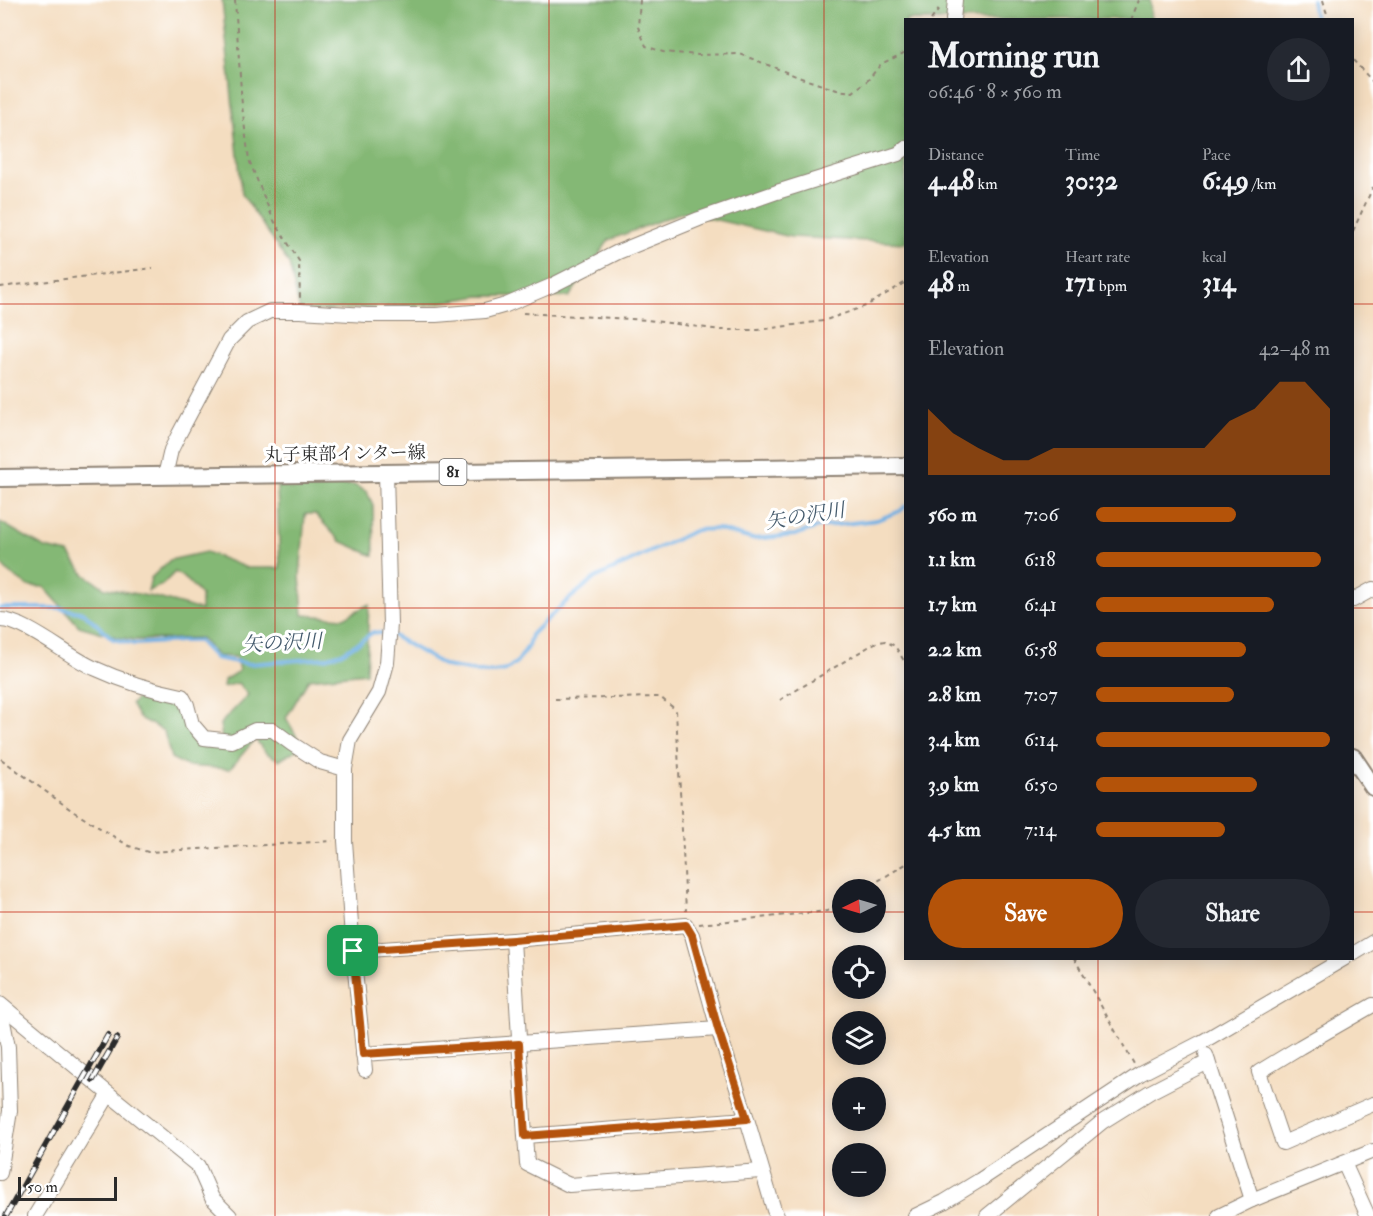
<!DOCTYPE html>
<meta charset="utf-8">
<style>
:root{--surface:#171b24;--page:#242831;--text:#f1f3f6;--muted:#9ea1a6;--accent:#b45309}
body{margin:0;font-family:"IM FELL Double Pica","Noto Serif JP",serif;background:var(--page);color:var(--text);height:100vh;display:flex;flex-direction:column;font-size:22px;white-space:nowrap}
*{box-sizing:border-box;margin:0}
p{font-size:20px;color:var(--muted)}
.icon{flex:none;width:33px;height:33px;fill:none;stroke:currentColor;stroke-width:2;stroke-linecap:round;stroke-linejoin:round}
.map{position:relative;flex:1;overflow:hidden}
.details{position:absolute;left:904px;top:18px;width:450px;height:942px;display:flex;flex-direction:column;background:var(--surface);border-radius:0px;box-shadow:0 3px 15px #0003}
.details>*{flex:none}
.needle{width:39px;rotate:265deg}
.fabs{position:absolute;left:832px;top:879px;display:grid;gap:12px}
.fabs a{display:grid;place-items:center;width:54px;height:54px;border-radius:50%;background:var(--surface);box-shadow:0 3px 15px #0003;font-size:30px}
.scale{position:absolute;left:18px;bottom:15px;width:99px;box-sizing:border-box;padding-left:6px;border:3px solid #2b2b2b;border-top:0;font-size:16px;line-height:21px;white-space:nowrap;color:#2b2b2b;-webkit-text-stroke:4px #fff;paint-order:stroke}
.pin{position:absolute;display:grid;place-items:center;width:51px;height:51px;color:#fff;margin:-26px;border-radius:12px;box-shadow:0 3px 9px #0006}
.round{display:grid;place-items:center;flex:none;width:63px;height:63px;border-radius:32px;background:var(--page)}
.headline{display:flex;align-items:center;justify-content:space-between;height:102px;padding:0 24px}
h1{font-size:33px;font-weight:800;line-height:45px}
.stats{display:grid;grid-template-columns:repeat(3,1fr);gap:9px;height:102px;padding:6px 24px}
.stats div{display:grid;align-content:center}
.stats b{font-size:26px;font-weight:800}
.stats small{font-size:16px;font-weight:400}
.stats p{font-size:16px}
.chart{height:168px;padding:12px 24px}
.chart p{display:flex;justify-content:space-between}
.chart svg{width:100%;height:108px;margin-top:6px;fill:var(--accent);opacity:.7}
.cta{display:flex;gap:12px;margin-top:auto;padding:12px 24px}
.cta a{flex:1;height:69px;border-radius:36px;background:var(--accent);color:#fff;font-size:24px;font-weight:800;line-height:69px;text-align:center}
.cta a+a{background:var(--page);color:var(--text)}
ul{padding:0 24px;list-style:none;font-size:20px}
li{display:grid;grid-template-columns:96px 72px 1fr;align-items:center;height:45px}
li i{height:15px;border-radius:8px;background:var(--accent)}
.map>svg:first-child{display:block}
.forest{fill:#84b874;stroke:#587250;stroke-width:1.5}
.lines{fill:none;stroke-linecap:round;stroke-linejoin:round}
.stream{stroke:#71b1e5;stroke-width:4}
.minor-casing{stroke:#908476;stroke-width:16}
.major-casing{stroke:#908476;stroke-width:20}
.path{stroke:#908476;stroke-width:2;stroke-dasharray:4.5 4.5;stroke-linecap:butt}
.minor{stroke:#fff;stroke-width:14}
.major{stroke:#fff;stroke-width:16}
.rail-casing{stroke:#2b2b2b;stroke-width:6}
.rail{stroke:#fff;stroke-width:4;stroke-dasharray:11;stroke-linecap:butt}
.route-casing{stroke:#fff;stroke-width:12}
.route{stroke:#b45309;stroke-width:8}
.grid{fill:none;stroke:#c8321e;stroke-width:1.5;stroke-opacity:0.55}
.labels{text-anchor:middle;dominant-baseline:central;stroke-width:6;stroke-linejoin:round;paint-order:stroke}
.shield{fill:#fff;stroke:#6b6b6b;stroke-width:1.5}
.shield-label{font-size:16px;font-weight:bold;fill:#2b2b2b}
.street-label{font-size:18px;fill:#2b2b2b;stroke:#fff}
.water-label{font-size:20px;font-style:italic;fill:#445a6c;stroke:#fff}
</style>
<div class="map">
<svg width="1373" height="1216" viewBox="0 0 1373 1216">
<rect width="100%" height="100%" fill="#fff"/>
<filter id="ink" filterUnits="userSpaceOnUse"><feTurbulence type="fractalNoise" baseFrequency=".0167" numOctaves="2"/><feDisplacementMap in="SourceGraphic" scale="12" xChannelSelector="R" yChannelSelector="G"/><feConvolveMatrix kernelMatrix="1 2 1 2 8 2 1 2 1" color-interpolation-filters="sRGB"/></filter>
<filter id="wash" filterUnits="userSpaceOnUse"><feTurbulence type="fractalNoise" baseFrequency=".008" numOctaves="4" result="noise"/><feDisplacementMap in="SourceGraphic" scale="24" xChannelSelector="R" yChannelSelector="G"/><feGaussianBlur stdDeviation="1.35" result="paint"/><feColorMatrix in="noise" values="0 0 0 0 0 0 0 0 0 0 0 0 0 0 0 0 0 1.4 0 .05"/><feComposite in="paint" operator="in"/></filter>
<g filter="url(#wash)">
<rect width="100%" height="100%" fill="#f4ddc0"/>
<!-- forest -->
<g class="forest">
<polygon points="222,0 1150,0 1151,19 906,20 906,243 791,237 682,212 609,240 569,297 480,296 424,305 300,311 289,264 242,194"/>
<polygon points="277,485 354,485 367,492 373,505 374,556 340,541 315,514 305,514 300,576 303,615 344,618 369,604 366,673 309,679 286,718 296,735 302,747 279,760 266,753 255,739 230,769 187,766 171,758 164,731 139,718 131,704 142,695 172,701 204,748 222,738 220,724 248,695 238,683 223,687 224,680 239,671 236,657 217,656 201,638 135,640 117,637 79,626 44,587 28,586 9,573 0,563 0,522 45,548 69,553 84,574 105,588 158,598 201,610 201,595 188,581 175,572 162,585 148,591 151,578 170,560 206,552 247,568 280,568"/>
</g>
<g class="lines">
<!-- stream -->
<g class="stream">
<polyline points="1312,0 1315,20"/>
<polyline points="0,608 59,608 84,613 113,639 135,644 181,641 199,641 215,658 249,664 325,658 342,653 360,642 373,632 385,634"/>
<polyline points="392,635 445,666 487,673 506,670 518,661 528,646 531,635 541,625 568,600 595,578 696,530 717,529 752,539 795,535 818,527 877,520 900,511 906,506"/>
</g>
</g>
</g>
<g filter="url(#ink)">
<g class="lines">
<defs>
<g id="minor">
<polyline points="953,20 955,0"/>
<polyline points="165,476 171,450 179,434 229,340 247,322 270,311 300,311 367,315 436,315 485,311 506,305 551,286 618,252 699,219 777,192 898,154 906,148"/>
<polyline points="1353,600 1373,589"/>
<path d="M0,620c26,0 68,37 94,48 28,13 58,22 88,28l5,9 5,19 12,14 28,3 23,-11h18l19,14 28,18 25,7v72l8,110 12,119"/>
<polyline points="345,769 350,740 379,692 387,663 390,624 386,473"/>
<polyline points="513,940 525,1136"/>
<polyline points="353,951 513,940 686,925 692,935 718,1029 747,1119 774,1210 777,1216"/>
<polyline points="1353,954 1373,942"/>
<polyline points="0,1004 109,1094"/>
<polyline points="1373,1005 1300,1047 1259,1072 1283,1143 1373,1104"/>
<polyline points="0,1006 8,1047 10,1111 0,1173"/>
<polyline points="363,1054 718,1029"/>
<polyline points="1206,1055 1252,1200"/>
<polyline points="747,1119 525,1136 527,1164 569,1185 761,1171"/>
<polyline points="1344,1163 1368,1216"/>
<polyline points="35,1216 109,1094 198,1166 212,1198 230,1216"/>
<polyline points="915,1216 944,1202 980,1180 1140,1074 1202,1042 1345,958"/>
<polyline points="987,1216 1102,1122 1150,1092 1208,1062"/>
<polyline points="1219,1216 1252,1200 1373,1151"/>
</g>
<g id="major">
<polyline points="0,478 906,466"/>
<polyline points="1353,757 1373,787"/>
</g>
</defs>
<!-- minor casing -->
<use href="#minor" class="minor-casing"/>
<!-- major casing -->
<use href="#major" class="major-casing"/>
<!-- path -->
<g class="path">
<polyline points="235,0 242,106 249,160 273,219 299,261 300,299"/>
<polyline points="640,0 638,27 646,46 663,52 698,55 740,54 801,78 837,90 853,92 868,80 881,64 906,52"/>
<polyline points="1323,0 1326,11 1330,20"/>
<polyline points="931,20 940,8"/>
<polyline points="1131,20 1139,0"/>
<polyline points="1353,60 1373,82"/>
<polyline points="1353,231 1373,187"/>
<polyline points="0,287 153,268"/>
<polyline points="523,313 647,320 721,330 758,330 823,321 866,306 906,282"/>
<polyline points="555,699 660,697 676,710 686,911"/>
<polyline points="780,700 875,643 885,641 895,646 906,664"/>
<polyline points="1,759 74,812 129,846 148,852 333,841"/>
<polyline points="863,890 906,864"/>
<polyline points="699,924 827,911 843,901"/>
<polyline points="1074,958 1134,1064"/>
</g>
<!-- minor -->
<use href="#minor" class="minor"/>
<!-- major -->
<use href="#major" class="major"/>
<defs>
<g id="rail">
<polyline points="93,1080 117,1038"/>
<polyline points="6,1216 108,1035"/>
</g>
</defs>
<!-- rail casing -->
<use href="#rail" class="rail-casing"/>
<!-- rail -->
<use href="#rail" class="rail"/>
</g>
</g>
<g class="lines" filter="url(#ink)">
<defs>
<polygon id="route" points="686,925 692,935 718,1029 747,1119 525,1136 519,1044 363,1054 353,951 513,940"/>
</defs>
<!-- route casing -->
<use href="#route" class="route-casing"/>
<!-- route -->
<use href="#route" class="route"/>
</g>
<!-- grid -->
<path class="grid" d="M275,0v1216M549,0v1216M824,0v1216M1098,0v20M0,304h906M1353,304h20M0,608h906M1353,608h20M0,912h843M876,912h30M1353,912h20M1098,958v258"/>
<g class="labels">
<!-- shield labels -->
<rect class="shield" x="439.5" y="459" width="27" height="26" rx="4.5"/>
<g class="shield-label">
<text x="453" y="472">81</text>
</g>
<!-- street labels -->
<g class="street-label">
<text transform="translate(345 454) rotate(-1)">丸子東部インター線</text>
</g>
<!-- water labels -->
<g class="water-label">
<text transform="translate(805 516) rotate(-9)">矢の沢川</text>
<text transform="translate(282 643) rotate(-3)">矢の沢川</text>
</g>
</g>
</svg>
<div class="fabs">
<a><svg class="needle" viewBox="-14 -14 28 28"><path d="M0-13l5 13h-10z" fill="#e53935"/><path d="M0 13l5-13h-10z" fill="#9ea1a6"/></svg></a>
<a><svg class="icon" aria-label="locate" viewBox="0 0 24 24"><circle cx="12" cy="12" r="6"/><path d="M12 2v4M12 18v4M2 12h4M18 12h4"/></svg></a>
<a><svg class="icon" aria-label="layers" viewBox="0 0 24 24"><path d="M12 4l9 5-9 5-9-5zM3 14l9 5 9-5"/></svg></a>
<a>+</a>
<a>−</a>
</div>
<div class="scale">50 m</div>
<div class="pin" style="left:353px;top:951px;background:#1e9e55"><svg class="icon" aria-label="arrive" viewBox="0 0 24 24"><path d="M6 21V4h12l-3 4 3 4H6"/></svg></div>
<section class="details">
<div class="headline"><div><h1>Morning run</h1><p>06:46 · 8 × 560 m</p></div><a class="round"><svg class="icon" aria-label="share" viewBox="0 0 24 24"><path d="M12 15V3M7 8l5-5 5 5M5 13v7h14v-7"/></svg></a></div>
<div class="stats">
<div><p>Distance</p><b>4.48<small> km</small></b></div>
<div><p>Time</p><b>30:32</b></div>
<div><p>Pace</p><b>6:49<small> /km</small></b></div>
</div>
<div class="stats">
<div><p>Elevation</p><b>48<small> m</small></b></div>
<div><p>Heart rate</p><b>171<small> bpm</small></b></div>
<div><p>kcal</p><b>314</b></div>
</div>
<div class="chart"><p><span>Elevation</span>42–48 m</p>
<svg viewBox="0 0 160 44" preserveAspectRatio="none"><path d="M0 44V17L10 27L20 33L30 38L40 38L50 33L60 33L70 33L80 33L90 33L100 33L110 33L120 22L130 17L140 6L150 6L160 17V44z"/></svg>
</div>
<ul>
<li><b>560 m</b>7:06<i style="width:60%"></i></li>
<li><b>1.1 km</b>6:18<i style="width:96%"></i></li>
<li><b>1.7 km</b>6:41<i style="width:76%"></i></li>
<li><b>2.2 km</b>6:58<i style="width:64%"></i></li>
<li><b>2.8 km</b>7:07<i style="width:59%"></i></li>
<li><b>3.4 km</b>6:14<i style="width:100%"></i></li>
<li><b>3.9 km</b>6:50<i style="width:69%"></i></li>
<li><b>4.5 km</b>7:14<i style="width:55%"></i></li>
</ul>
<div class="cta"><a>Save</a><a>Share</a></div>
</section>
</div>
